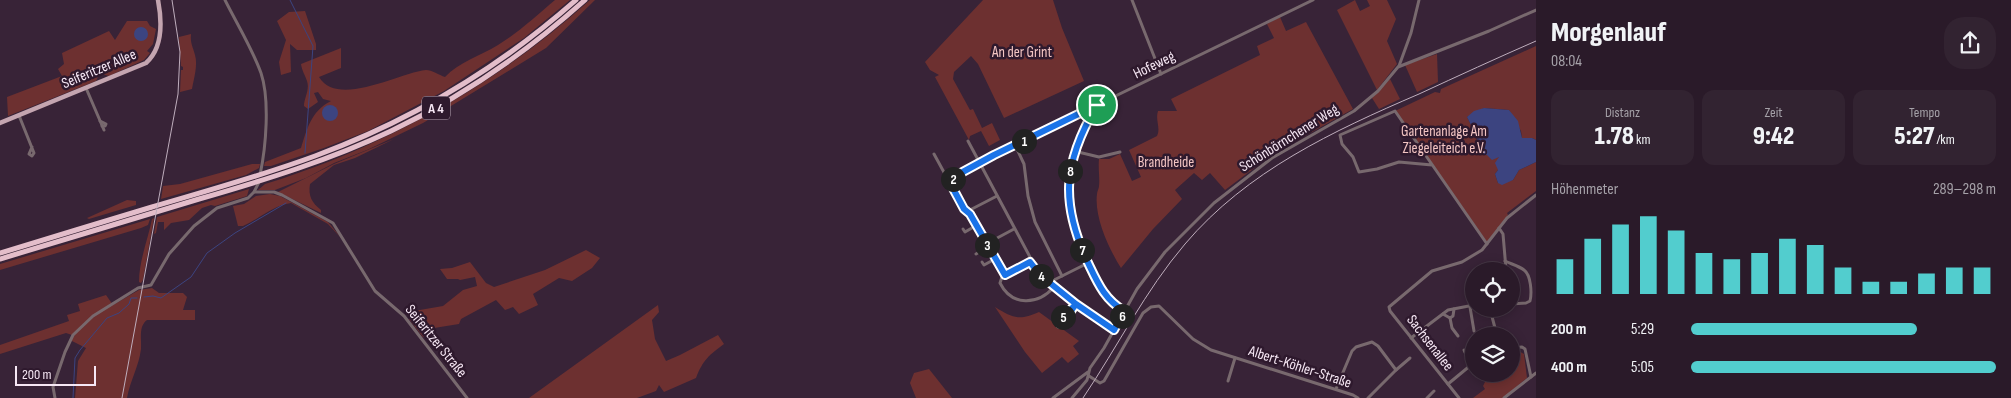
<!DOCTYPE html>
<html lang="de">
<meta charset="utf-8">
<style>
:root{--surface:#2a1a29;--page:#322331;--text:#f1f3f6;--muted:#a5a1a8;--line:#463846;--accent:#52cdce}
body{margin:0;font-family:"Sofia Sans Condensed",sans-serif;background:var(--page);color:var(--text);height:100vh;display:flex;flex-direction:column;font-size:19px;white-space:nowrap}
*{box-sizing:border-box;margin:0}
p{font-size:16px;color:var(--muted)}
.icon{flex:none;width:28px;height:28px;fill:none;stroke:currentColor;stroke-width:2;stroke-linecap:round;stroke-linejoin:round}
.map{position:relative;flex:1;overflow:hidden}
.panel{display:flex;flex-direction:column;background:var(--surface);width:475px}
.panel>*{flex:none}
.fabs{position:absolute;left:1465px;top:262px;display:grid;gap:10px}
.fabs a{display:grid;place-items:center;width:55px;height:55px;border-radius:50%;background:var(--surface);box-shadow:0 2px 12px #0003,0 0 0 1px var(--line);font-size:25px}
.scale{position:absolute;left:15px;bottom:12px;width:81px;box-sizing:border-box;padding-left:5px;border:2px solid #f6e7f4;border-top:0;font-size:14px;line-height:18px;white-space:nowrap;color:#f6e7f4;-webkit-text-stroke:4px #2e192d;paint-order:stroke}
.pin{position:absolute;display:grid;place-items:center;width:42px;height:42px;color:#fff;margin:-21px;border:2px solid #fff;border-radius:50%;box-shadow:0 1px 5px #0007}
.km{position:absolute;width:25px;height:25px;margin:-12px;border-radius:50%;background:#222;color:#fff;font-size:14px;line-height:25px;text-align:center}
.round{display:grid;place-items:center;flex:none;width:52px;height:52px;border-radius:20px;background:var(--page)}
.summary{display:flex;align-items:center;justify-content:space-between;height:85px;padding:0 15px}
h1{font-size:28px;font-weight:800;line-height:38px}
.metrics{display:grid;grid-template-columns:repeat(3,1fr);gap:8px;height:85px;padding:5px 15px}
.metrics div{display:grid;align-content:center;border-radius:12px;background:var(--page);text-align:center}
.metrics b{font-size:25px;font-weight:800}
.metrics small{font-size:14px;font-weight:400}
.metrics p{font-size:14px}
.chart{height:140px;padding:10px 15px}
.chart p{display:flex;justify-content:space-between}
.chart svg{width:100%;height:90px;margin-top:5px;stroke:var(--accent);stroke-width:6}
ul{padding:0 15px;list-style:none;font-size:16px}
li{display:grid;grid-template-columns:80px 60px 1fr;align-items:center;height:38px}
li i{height:12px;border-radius:6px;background:var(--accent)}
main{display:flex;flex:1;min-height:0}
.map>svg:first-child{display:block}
.green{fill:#6d3030}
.water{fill:#3c4480}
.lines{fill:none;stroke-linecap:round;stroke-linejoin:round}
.stream{stroke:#3c4480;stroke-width:1}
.minor{stroke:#78696e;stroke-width:3}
.major{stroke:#c4a5b0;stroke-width:4.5}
.highway{stroke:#e3bdca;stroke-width:5}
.rail{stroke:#bfaebd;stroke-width:1}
.route-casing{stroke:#fff;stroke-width:10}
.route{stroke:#1a73e8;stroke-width:6}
.labels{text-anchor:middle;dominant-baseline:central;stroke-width:5;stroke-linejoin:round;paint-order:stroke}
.shield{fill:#2e192d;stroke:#baa9b8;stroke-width:1}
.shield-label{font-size:14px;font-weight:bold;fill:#f6e7f4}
.park-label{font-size:15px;fill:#f3c5c3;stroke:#2e192d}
.street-label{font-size:15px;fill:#f6e7f4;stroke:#2e192d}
</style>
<main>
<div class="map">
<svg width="1536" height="398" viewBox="0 0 1536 398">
<rect width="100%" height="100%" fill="#382337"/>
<!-- green -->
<g class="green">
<path d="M555,0h15l-46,38 -80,53 -76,40 -44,17 -53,18h-7l1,-4 36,-14c6,-19 10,-37 30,-47l-8,-2 -5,-7 -4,1 4,9 -10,7 -4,-3c0,-8 6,-16 3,-25 -2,-6 -5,-10 -6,-17l40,-16v20l-22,9c19,31 79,-4 107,-7 6,0 13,5 19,7 14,-15 35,-21 53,-32 20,-12 39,-30 57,-45z"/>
<path d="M590,0h5l-49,48 -123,75 -56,27 -33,13 -28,15 -31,12h-17l7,-6c119,-37 231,-99 325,-184z"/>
<polygon points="983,0 1053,0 1062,28 1084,81 1004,118 978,64 971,56 954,72 953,79 970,110 973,109 982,128 992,123 1000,140 989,146 981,131 970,136 969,140 935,77 939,75 930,70 925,62"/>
<polygon points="1355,0 1360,11 1370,6 1367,0 1387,0 1396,19 1387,41 1397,64 1377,90 1337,10"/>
<polygon points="305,11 316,44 316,50 297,50 290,44 291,72 281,75 279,62 286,40 277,21 289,12"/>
<path d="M1280,17l6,14 20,-9 47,87 -80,45 -48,36 -15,-17 -8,7 -8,-7 -19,17 7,9 -29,30 -32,39c-12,-19 -27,-51 -24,-74 0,-3 2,-5 2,-8 1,-7 -1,-18 0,-27h10l11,-5 12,27 9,-4 -12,-27 28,-14c4,-8 -2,-16 1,-25h19l-6,-12 89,-44 -3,-9 17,-8 -7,-14z"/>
<polygon points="127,21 147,21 150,26 156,29 153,44 147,51 150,53 144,60 109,76 102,74 99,75 96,81 8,116 7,97 62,76 58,69 64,64 62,53 109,31 115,40"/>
<path d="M191,34c-1,9 2,13 4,21 3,10 -1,23 -3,34l-12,3 1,-22h2v-3l-2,-1 -2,-29z"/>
<polygon points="1536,46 1536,140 1532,138 1522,138 1521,131 1509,110 1484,108 1467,117 1476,135 1479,151 1499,157 1498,170 1495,174 1498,183 1513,180 1519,170 1536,162 1536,191 1507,213 1508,215 1487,242 1395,111 1435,92 1440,93 1441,89"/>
<polygon points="1437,54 1438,82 1417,92 1405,65"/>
<polygon points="1390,79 1400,99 1379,109 1372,98"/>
<path d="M394,139l-39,19 -21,7 -24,19c-2,12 2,19 11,26v3l-43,-21 56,-28z"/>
<polygon points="252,164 260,164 259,168 246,175 161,199 163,186 180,184"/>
<polygon points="249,189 247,196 215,206 211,205 202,208 189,220 171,223 164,230 164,222 158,222 156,233 154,234 157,217"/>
<path d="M270,194l10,2 48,26 14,17 -14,-15 -37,-21c-17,2 -32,16 -48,23h-5l-5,-20 11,-2 12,-8z"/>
<polygon points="127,200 136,201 136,205 89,219 87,218"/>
<path d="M154,218l-11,62 -2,3 -2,-1c0,-21 9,-43 13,-63z"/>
<polygon points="150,219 148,225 141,228 0,270 0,264"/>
<polygon points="586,250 600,258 592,268 572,281 559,278 533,294 538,305 519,314 513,307 505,310 496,300 461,319 459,324 434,328 423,337 409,319 409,313 414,311 443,306 463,290 477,286 475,277 460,280 458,279 447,279 440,269 452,268 470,262 486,283 494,287 545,270"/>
<path d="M152,288l7,5h24l4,4 -4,13h12v10h-48c-9,7 -5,19 -6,29 -2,17 -11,32 -14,49h-52l3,-37 8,-13 -14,-7v-6l-6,-2 -66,21v-9l69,-24 -2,-6 13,-4 -2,-7 28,-9 7,10 26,-15z"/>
<path d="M658,305l1,7 -7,8 3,19 11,22 14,-6 38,-20 6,9c-15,11 -21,16 -28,34l-32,14 -5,-7 -3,6 -19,7h-108z"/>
<path d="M995,307c18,11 24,14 44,5l40,29 -6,5 6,8 -11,9 -6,-6 -20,16 -17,-21z"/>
<polygon points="1517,350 1524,354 1527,378 1503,398 1473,398 1485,389 1483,386 1486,380 1481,374 1511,374 1511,351"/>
<polygon points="929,369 952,398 916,398 910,383 914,373"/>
</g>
<!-- water -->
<g class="water">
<circle cx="141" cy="34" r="7"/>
<circle cx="330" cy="113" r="8"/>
<polygon points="1484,108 1509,110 1518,121 1522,138 1532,138 1536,140 1536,162 1519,170 1513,180 1502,185 1498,183 1495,174 1498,170 1495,163 1499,157 1492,160 1487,155 1483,155 1479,151 1476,135 1467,117 1474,111"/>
</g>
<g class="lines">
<!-- stream -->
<g class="stream">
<polyline points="290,0 313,46 305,153"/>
<polyline points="144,297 153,296 161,298 191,277 207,253 235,233 286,203"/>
<polyline points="73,398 75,358 80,350 107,318 119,313 129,304 131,298 137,298"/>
</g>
<!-- minor -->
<g class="minor">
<path d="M225,0c12,24 27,48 36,73 9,27 5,74 -1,102"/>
<polyline points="1132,0 1161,74"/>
<polyline points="1399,66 1411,33 1419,0"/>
<polyline points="86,88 104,130"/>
<path d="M1096,107c-34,58 -36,99 -6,160 9,18 16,33 34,44"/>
<polyline points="19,116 20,118 34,153 32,156 29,154 32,147"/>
<polyline points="100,121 106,124 105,126 102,126"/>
<path d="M968,141l62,116c3,22 65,59 84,73"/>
<polyline points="1015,145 1024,164 1028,196 1035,222 1062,276"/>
<polyline points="1074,151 1099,157 1120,152"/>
<polyline points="934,154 964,209 970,214 1005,275"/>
<polyline points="1432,165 1399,162 1377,169 1359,172 1353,157 1342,144 1340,135 1395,111 1487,244"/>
<polyline points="947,178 1313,0"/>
<polyline points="949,181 959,174"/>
<polyline points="254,192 274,192 282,195 333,223 375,291 404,316 467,398"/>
<polyline points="968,211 997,196"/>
<polyline points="1499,228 1503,234 1506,269"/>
<polyline points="963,229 965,232 977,225"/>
<polyline points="986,244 1014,229"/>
<polyline points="976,254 988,247"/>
<path d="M1505,261c6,3 14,5 19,9 7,5 8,23 6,31l-4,2 -15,1"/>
<polyline points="982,262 984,265 995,259"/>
<path d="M1030,262l-28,15 -2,6c12,24 38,22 54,4"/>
<polyline points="1052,281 1088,263"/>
<polyline points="1467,289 1474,331"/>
<polyline points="1490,309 1495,328"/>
<polyline points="1069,313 1064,323 1060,324 1060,321 1076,304"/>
<polyline points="1443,314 1450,318 1453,316 1454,309"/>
<polyline points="1450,318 1452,328 1458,336"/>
<polyline points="1411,338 1448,310 1474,305"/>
<polyline points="1511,348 1522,347 1525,349 1531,377"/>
<polyline points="1396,370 1410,358"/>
<polyline points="1089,376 1100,383 1104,381 1143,313 1151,307 1159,306 1193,339 1211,350 1353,395 1358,398"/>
<polyline points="1228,381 1235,358"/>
<polyline points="1448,384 1471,365 1464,350"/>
<polyline points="1336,389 1352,351 1356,347 1372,342 1378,346 1396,370 1368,398"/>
<polyline points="55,398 53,387 65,352 73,335 93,316 138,288 151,285 169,254 194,226 217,208 248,198 254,192 259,182"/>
<polyline points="1053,398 1088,372"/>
<polyline points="1072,398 1087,380 1090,368 1104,348 1137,289 1165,252 1214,203 1272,158 1354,111 1378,91 1398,67 1489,31 1536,10"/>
<polyline points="1427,398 1434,391"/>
<polyline points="1459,398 1390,311 1389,307 1432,271 1462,262 1482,250 1507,218 1536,195"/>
<polyline points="1504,398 1536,373"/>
</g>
<!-- major -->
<path class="major" d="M0,123l146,-60c17,-15 16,-42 12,-63"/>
<!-- highway -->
<g class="highway">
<path d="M0,253c51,-15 101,-31 152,-46 54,-16 109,-31 163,-51 95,-35 184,-88 261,-156"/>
<path d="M0,259c66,-20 133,-40 199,-60 66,-19 131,-39 192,-68 71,-34 136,-79 194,-131"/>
</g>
<!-- rail -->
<g class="rail">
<polyline points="122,398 178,94 180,52 172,0"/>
<path d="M1083,398c35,-52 62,-107 102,-154 62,-73 148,-113 234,-150 39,-18 78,-36 117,-53"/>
</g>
</g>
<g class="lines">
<defs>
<path id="route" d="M1097,105l-103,50 -35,19 -10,7 15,28 6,5 35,61 25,-13 10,13 36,29c-6,7 -8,14 -13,20h-3v-3l16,-17 38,26 10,-19c-18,-11 -25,-25 -34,-44 -30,-62 -28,-103 7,-162"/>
</defs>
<!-- route casing -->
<use href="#route" class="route-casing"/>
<!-- route -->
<use href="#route" class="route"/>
</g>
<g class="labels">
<!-- shield labels -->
<rect class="shield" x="422" y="96.5" width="28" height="23" rx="4"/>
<g class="shield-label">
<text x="436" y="108">A 4</text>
</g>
<!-- park labels -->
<g class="park-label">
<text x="1022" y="52">An der Grint</text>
<text x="1444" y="131">Gartenanlage Am<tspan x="1444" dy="17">Ziegeleiteich e.V.</tspan></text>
<text x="1166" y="162">Brandheide</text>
</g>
<!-- street labels -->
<g class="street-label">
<text transform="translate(1154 65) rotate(-26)">Hofeweg</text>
<text transform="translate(99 69) rotate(-23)">Seiferitzer Allee</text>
<text transform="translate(1289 138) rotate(-32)">Schönbörnchener Weg</text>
<text transform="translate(436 341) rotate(51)">Seiferitzer Straße</text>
<text transform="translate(1430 343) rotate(52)">Sachsenallee</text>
<text transform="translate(1300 367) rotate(18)">Albert-Köhler-Straße</text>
</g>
</g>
</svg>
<div class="fabs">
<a><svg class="icon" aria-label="locate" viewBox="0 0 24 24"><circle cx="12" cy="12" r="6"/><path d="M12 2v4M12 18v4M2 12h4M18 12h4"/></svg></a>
<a><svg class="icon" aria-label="layers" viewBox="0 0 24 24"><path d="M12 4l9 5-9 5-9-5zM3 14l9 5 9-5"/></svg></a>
</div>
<div class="scale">200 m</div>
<div class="pin" style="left:1097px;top:105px;background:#1e9e55"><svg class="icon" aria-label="arrive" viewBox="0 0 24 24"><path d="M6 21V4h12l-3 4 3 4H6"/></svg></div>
<b class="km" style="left:1024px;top:141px">1</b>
<b class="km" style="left:953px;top:179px">2</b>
<b class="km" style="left:987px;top:245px">3</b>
<b class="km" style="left:1041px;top:276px">4</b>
<b class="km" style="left:1063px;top:317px">5</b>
<b class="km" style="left:1122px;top:316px">6</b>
<b class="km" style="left:1082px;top:250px">7</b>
<b class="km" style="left:1070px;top:171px">8</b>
</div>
<section class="panel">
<div class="summary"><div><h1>Morgenlauf</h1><p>08:04</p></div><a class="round"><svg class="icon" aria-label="share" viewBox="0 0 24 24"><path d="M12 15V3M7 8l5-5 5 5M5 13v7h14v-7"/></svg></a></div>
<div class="metrics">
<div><p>Distanz</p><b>1.78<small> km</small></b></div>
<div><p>Zeit</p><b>9:42</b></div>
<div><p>Tempo</p><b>5:27<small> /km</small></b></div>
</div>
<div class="chart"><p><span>Höhenmeter</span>289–298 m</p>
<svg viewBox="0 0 160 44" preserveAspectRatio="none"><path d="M5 44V27M15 44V17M25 44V10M35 44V6M45 44V13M55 44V24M65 44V27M75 44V24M85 44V17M95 44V20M105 44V31M115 44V38M125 44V38M135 44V34M145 44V31M155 44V31"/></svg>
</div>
<ul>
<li><b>200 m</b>5:29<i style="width:74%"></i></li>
<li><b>400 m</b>5:05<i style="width:100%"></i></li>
</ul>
</section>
</main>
